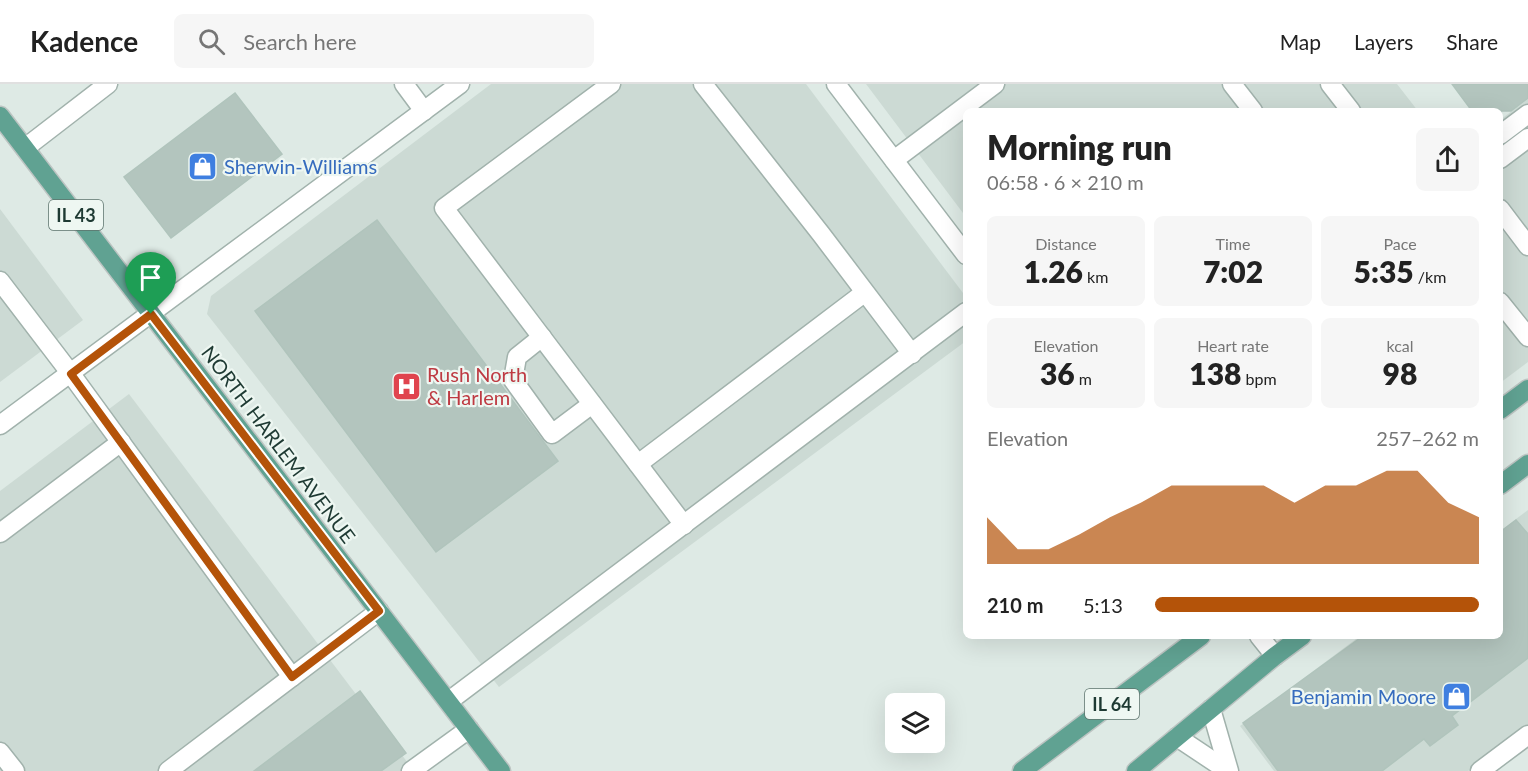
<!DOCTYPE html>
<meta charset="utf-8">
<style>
:root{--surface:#fff;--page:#f6f6f6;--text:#222;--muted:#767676;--line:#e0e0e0;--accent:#b45309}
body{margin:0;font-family:Lato,sans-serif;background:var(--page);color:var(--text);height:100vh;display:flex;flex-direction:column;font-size:22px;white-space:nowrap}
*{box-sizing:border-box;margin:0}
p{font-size:20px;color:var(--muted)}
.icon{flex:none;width:33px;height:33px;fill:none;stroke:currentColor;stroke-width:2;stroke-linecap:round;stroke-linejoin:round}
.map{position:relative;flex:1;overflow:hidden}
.details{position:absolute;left:963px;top:24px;width:540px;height:531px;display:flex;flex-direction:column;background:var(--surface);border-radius:9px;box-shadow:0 6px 24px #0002}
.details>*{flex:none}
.fabs{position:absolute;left:885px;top:609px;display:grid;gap:12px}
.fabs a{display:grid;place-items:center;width:60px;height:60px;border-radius:9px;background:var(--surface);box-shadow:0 6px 24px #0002;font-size:30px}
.pin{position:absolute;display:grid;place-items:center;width:51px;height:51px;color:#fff;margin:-62px -26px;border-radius:50% 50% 50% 0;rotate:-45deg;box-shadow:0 0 6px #0007}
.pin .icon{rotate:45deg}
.round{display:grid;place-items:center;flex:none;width:63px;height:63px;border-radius:9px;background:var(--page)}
.summary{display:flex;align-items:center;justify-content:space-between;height:102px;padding:0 24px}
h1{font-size:33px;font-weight:800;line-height:45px}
.figures{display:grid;grid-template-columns:repeat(3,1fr);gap:9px;height:102px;padding:6px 24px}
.figures div{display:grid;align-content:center;border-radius:9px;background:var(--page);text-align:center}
.figures b{font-size:30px;font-weight:800}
.figures small{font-size:16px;font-weight:400}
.figures p{font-size:16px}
.chart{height:168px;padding:12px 24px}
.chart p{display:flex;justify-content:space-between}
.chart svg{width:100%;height:108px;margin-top:6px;fill:var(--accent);opacity:.7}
ul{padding:0 24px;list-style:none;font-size:20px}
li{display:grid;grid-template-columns:96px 72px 1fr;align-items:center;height:45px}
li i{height:15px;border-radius:8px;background:var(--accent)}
header{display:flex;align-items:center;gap:36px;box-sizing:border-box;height:84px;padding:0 30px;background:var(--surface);border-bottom:2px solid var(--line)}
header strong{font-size:28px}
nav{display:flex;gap:33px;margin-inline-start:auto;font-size:21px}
.search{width:420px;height:54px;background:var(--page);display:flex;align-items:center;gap:15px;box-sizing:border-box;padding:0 21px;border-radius:9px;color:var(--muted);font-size:22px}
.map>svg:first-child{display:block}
.built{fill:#ccdad4}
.building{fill:#b3c5be;stroke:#b0c4bc;stroke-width:1.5}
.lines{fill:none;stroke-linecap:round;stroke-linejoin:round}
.minor-casing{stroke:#a1b2ac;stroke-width:21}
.major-casing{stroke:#bcc4c2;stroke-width:21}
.minor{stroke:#fff;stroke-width:18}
.major{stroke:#60a292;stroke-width:18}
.route-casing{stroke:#fff;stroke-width:12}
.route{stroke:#b45309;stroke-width:8}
.labels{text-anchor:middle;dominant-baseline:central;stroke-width:4.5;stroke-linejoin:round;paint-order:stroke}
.shield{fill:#eef7f2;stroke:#5c736c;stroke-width:1.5}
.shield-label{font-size:18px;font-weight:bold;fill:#1e3a33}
.shop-label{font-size:20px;fill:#366cbe;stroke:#eef7f2;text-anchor:start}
.health-label{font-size:20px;fill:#be3a42;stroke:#eef7f2;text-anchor:start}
.street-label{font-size:20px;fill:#1e3a33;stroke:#eef7f2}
</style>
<header>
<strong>Kadence</strong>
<div class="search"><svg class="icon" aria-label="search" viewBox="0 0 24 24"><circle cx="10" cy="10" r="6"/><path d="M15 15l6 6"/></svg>Search here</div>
<nav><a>Map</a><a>Layers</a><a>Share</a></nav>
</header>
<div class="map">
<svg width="1528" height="687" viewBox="0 0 1528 687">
<rect width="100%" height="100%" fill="#deeae5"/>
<!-- built -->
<g class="built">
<polygon points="491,0 806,0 966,213 966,257 499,603 207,230 211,212"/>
<polygon points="866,0 1397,0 1418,27 966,27 966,133"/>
<polygon points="1528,15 1528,278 1500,299 1500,36"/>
<polygon points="0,125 83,236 0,298"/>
<polygon points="129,310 414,687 0,687 0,407"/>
<polygon points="1528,426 1528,642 1468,687 1274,687 1240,642 1360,552 1500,552 1500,447"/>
</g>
<!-- building -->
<g class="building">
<polygon points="1452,0 1528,0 1528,14 1511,27 1472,27"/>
<polygon points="235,9 282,70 171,154 124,93"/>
<polygon points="377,136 558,377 436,468 255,227"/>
<polygon points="1516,436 1528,450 1528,574 1452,632 1458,641 1430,662 1424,655 1382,687 1278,687 1243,639 1363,552 1500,552 1500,448"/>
<polygon points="360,607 406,669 381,687 254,687"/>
</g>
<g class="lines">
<defs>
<g id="minor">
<polyline points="404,0 424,27"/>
<polyline points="611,0 444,124 684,441"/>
<polyline points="703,0 821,150 912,270"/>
<polyline points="836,0 966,171"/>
<polyline points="1232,0 1253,27"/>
<polyline points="1330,0 1351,27"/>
<polyline points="1500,51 1528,30"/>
<polyline points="25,64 108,0"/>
<polyline points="1500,75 1528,54"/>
<polyline points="894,76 995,0"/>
<polyline points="1500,125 1528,162"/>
<polyline points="0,197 71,290 292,593"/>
<polyline points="1500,218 1528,253"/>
<polyline points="542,253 517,273 513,296 552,350 592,320"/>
<polyline points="0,341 460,0"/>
<polyline points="638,380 864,209"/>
<polyline points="0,449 121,358"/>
<polyline points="1259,552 1275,572"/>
<polyline points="449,617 966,228"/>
<polyline points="1211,625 1229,687"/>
<polyline points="1177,653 1228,687"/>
<polyline points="0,668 15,687"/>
<polyline points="168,687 379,527"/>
<polyline points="411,687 469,645"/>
<polyline points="1480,687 1528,651"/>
</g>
<g id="major">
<polyline points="0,32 501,687"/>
<polyline points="1500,326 1528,305"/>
<polyline points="1500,401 1528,380"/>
<polyline points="1022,687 1201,552"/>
<polyline points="1136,687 1275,572 1302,552"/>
</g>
</defs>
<!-- minor casing -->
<use href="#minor" class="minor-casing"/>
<!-- major casing -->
<use href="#major" class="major-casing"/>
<!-- minor -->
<use href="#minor" class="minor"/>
<!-- major -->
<use href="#major" class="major"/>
</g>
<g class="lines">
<defs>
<polygon id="route" points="151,230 379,527 292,593 71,290"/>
</defs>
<!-- route casing -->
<use href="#route" class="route-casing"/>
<!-- route -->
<use href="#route" class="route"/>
</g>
<!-- icons -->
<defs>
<symbol id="shop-square" viewBox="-11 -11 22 22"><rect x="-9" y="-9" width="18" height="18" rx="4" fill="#3f7fe0" stroke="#eef7f2"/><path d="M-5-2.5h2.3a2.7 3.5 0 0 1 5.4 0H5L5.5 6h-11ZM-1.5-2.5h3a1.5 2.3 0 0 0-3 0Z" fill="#fff"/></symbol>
<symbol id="hospital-square" viewBox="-11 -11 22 22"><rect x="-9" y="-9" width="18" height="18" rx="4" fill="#e0444e" stroke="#eef7f2"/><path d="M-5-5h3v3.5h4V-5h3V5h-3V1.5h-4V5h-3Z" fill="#fff"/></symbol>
</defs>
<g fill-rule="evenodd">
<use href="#shop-square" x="186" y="66" width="33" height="33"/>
<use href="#hospital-square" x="390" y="286" width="33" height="33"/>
<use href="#shop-square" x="1440" y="596" width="33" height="33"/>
</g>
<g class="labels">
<!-- shield labels -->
<g class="shield">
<rect x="49" y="116" width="54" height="30" rx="4.5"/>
<rect x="1085" y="605" width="54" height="30" rx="4.5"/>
</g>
<g class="shield-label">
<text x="76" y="131">IL 43</text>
<text x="1112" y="620">IL 64</text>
</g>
<!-- shop labels -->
<g class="shop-label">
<text x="224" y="82">Sherwin-Williams</text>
<text x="1436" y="612" text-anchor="end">Benjamin Moore</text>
</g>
<!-- health labels -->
<g class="health-label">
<text x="427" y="290">Rush North<tspan x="427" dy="23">&amp; Harlem</tspan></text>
</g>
<!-- street labels -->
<g class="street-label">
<text transform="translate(279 360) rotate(53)">NORTH HARLEM AVENUE</text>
</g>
</g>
</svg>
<div class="fabs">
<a><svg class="icon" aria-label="layers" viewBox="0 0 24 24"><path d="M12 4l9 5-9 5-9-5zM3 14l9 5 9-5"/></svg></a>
</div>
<div class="pin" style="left:151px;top:230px;background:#1e9e55"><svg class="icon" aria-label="arrive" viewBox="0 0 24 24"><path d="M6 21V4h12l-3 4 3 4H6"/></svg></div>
<section class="details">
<div class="summary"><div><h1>Morning run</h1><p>06:58 · 6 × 210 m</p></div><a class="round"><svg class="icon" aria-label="share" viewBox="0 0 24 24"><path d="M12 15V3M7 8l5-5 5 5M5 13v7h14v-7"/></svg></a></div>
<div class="figures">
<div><p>Distance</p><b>1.26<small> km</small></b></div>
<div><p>Time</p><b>7:02</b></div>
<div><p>Pace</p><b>5:35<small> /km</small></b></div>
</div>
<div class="figures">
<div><p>Elevation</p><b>36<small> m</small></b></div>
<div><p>Heart rate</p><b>138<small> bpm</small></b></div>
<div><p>kcal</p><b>98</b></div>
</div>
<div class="chart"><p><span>Elevation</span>257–262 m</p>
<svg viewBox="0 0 160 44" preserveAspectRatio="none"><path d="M0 44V25L10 38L20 38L30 32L40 25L50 19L60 12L70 12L80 12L90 12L100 19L110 12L120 12L130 6L140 6L150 19L160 25V44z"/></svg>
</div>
<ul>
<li><b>210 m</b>5:13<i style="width:100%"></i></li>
</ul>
</section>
</div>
